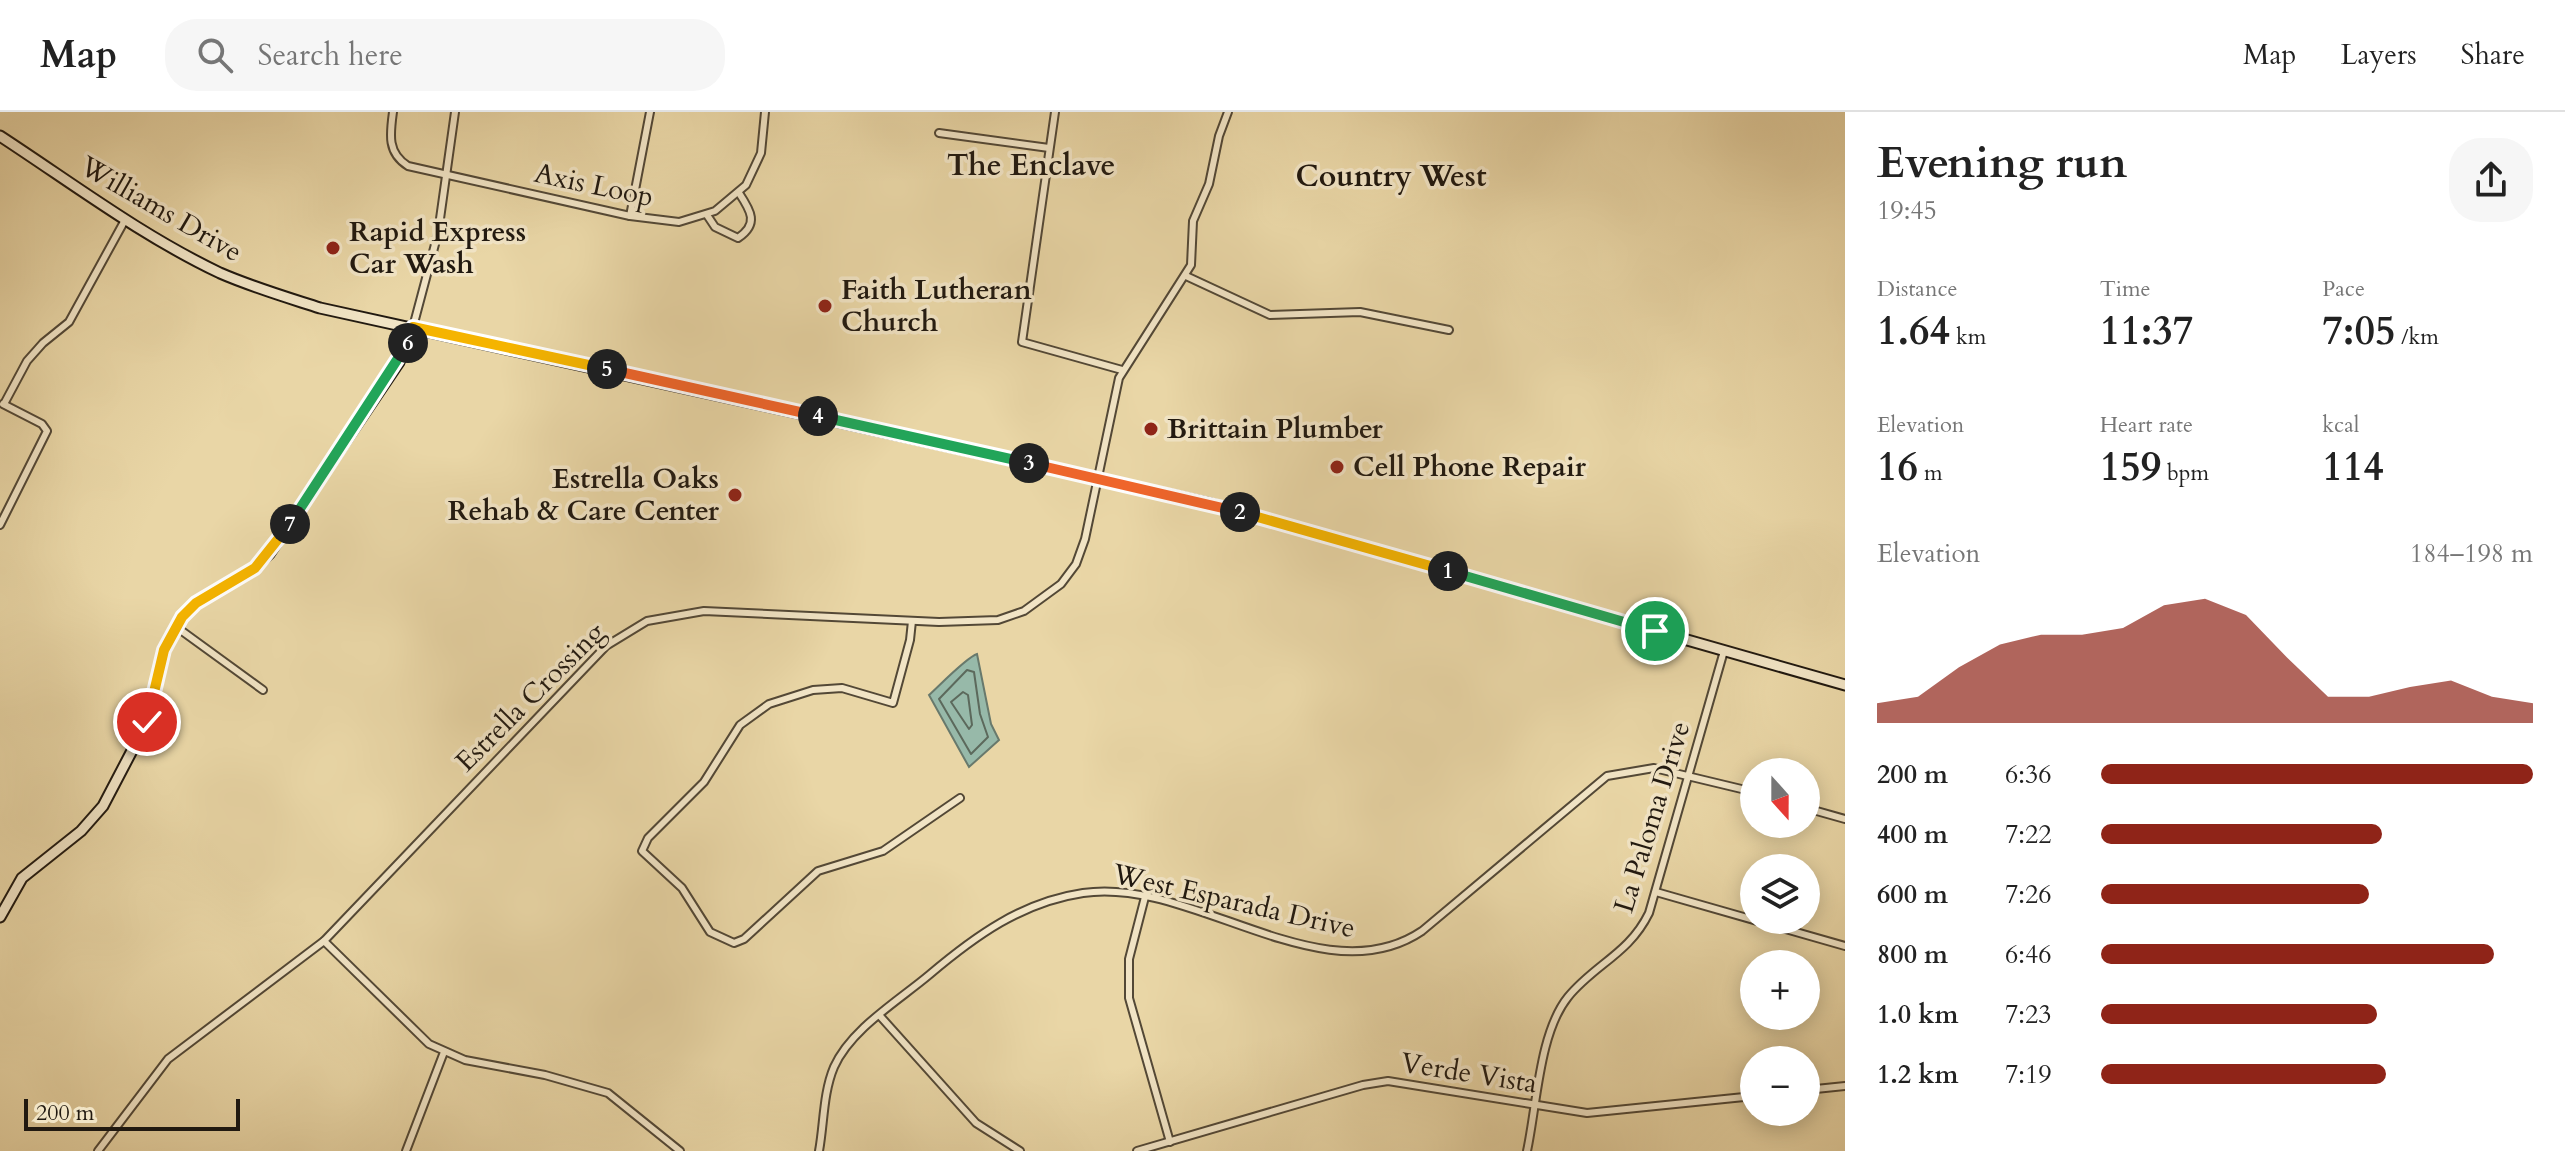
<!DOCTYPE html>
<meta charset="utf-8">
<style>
:root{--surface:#fff;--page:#f6f6f6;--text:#222;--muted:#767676;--line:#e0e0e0;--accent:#8f2418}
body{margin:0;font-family:Cardo,serif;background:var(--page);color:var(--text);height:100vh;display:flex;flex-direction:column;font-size:30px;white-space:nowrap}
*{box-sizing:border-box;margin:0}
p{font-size:26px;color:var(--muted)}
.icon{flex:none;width:44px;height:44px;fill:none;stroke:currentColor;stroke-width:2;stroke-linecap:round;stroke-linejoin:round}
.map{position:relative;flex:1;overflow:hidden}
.drawer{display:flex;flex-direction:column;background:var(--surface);width:720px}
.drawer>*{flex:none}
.needle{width:52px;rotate:159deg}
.controls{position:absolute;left:1740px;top:646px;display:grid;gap:16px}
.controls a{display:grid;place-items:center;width:80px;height:80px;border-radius:50%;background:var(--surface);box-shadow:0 4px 20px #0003;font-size:40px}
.scale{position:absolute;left:24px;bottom:20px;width:216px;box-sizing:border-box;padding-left:8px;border:4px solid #211910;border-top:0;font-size:22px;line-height:28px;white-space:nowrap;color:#211910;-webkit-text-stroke:6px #f1e4c5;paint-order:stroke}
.pin{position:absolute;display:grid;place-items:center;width:68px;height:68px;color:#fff;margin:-34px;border:4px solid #fff;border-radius:50%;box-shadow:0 2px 8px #0007}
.km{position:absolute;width:40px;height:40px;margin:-20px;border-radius:50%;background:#222;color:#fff;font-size:22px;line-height:40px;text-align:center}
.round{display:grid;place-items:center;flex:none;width:84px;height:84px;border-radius:32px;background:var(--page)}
.summary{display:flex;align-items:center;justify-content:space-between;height:136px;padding:0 32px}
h1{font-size:44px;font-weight:700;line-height:60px}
.metrics{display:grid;grid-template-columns:repeat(3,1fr);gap:12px;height:136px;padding:8px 32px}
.metrics div{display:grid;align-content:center}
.metrics b{font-size:40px;font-weight:700}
.metrics small{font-size:22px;font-weight:400}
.metrics p{font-size:22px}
.chart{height:224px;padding:16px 32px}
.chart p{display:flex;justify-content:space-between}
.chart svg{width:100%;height:144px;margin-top:8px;fill:var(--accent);opacity:.7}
ul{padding:0 32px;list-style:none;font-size:26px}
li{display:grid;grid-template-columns:128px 96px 1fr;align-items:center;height:60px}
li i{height:20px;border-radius:10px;background:var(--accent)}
header{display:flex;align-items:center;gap:48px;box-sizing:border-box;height:112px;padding:0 40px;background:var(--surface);border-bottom:2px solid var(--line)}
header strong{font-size:38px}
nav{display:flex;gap:44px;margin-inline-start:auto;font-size:28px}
.search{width:560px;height:72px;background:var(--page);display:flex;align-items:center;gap:20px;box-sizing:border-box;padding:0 28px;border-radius:32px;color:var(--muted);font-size:30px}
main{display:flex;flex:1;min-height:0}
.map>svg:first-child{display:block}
.water{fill:#97b9a9;stroke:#68796c;stroke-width:2}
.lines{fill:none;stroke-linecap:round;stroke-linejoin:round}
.shore{stroke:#5c695c;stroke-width:2}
.street-casing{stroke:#534836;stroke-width:10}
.secondary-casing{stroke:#211910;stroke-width:13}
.street{stroke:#f1e4c5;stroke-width:6}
.secondary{stroke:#f1e4c5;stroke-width:9}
.split-1-casing{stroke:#fff;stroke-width:16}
.split-2-casing{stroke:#fff;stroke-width:16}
.split-3-casing{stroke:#fff;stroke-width:16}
.split-4-casing{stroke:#fff;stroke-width:16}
.split-5-casing{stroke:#fff;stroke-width:16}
.split-6-casing{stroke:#fff;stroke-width:16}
.split-7-casing{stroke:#fff;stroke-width:16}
.split-8-casing{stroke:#fff;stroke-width:16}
.split-1{stroke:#22a559;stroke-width:10}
.split-2{stroke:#f5b400;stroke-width:10}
.split-3{stroke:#f0652b;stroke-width:10}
.split-4{stroke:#22a559;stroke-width:10}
.split-5{stroke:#f0652b;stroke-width:10}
.split-6{stroke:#f5b400;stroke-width:10}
.split-7{stroke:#22a559;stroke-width:10}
.split-8{stroke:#f5b400;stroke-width:10}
.poi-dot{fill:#8f2418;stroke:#f1e4c5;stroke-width:3}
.labels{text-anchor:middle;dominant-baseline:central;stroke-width:7;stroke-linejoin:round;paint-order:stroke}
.street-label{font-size:28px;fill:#211910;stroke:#f1e4c5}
.poi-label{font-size:28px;font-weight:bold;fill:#211910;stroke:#f1e4c5;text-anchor:start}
.neighbourhood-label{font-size:30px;font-weight:bold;fill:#211910;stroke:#f1e4c5}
</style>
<header>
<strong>Map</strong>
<div class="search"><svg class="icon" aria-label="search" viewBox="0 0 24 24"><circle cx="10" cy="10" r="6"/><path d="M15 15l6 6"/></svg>Search here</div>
<nav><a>Map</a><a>Layers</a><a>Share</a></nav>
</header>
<main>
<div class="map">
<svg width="1845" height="1039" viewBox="0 0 1845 1039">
<rect width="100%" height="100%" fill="#e9d6a6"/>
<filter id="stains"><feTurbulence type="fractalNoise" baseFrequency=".0025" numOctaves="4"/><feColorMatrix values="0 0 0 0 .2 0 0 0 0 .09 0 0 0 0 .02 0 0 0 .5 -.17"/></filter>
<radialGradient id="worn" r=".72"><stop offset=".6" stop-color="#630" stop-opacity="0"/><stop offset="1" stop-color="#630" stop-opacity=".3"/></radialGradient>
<!-- water -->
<path class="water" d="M977,542l14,70 8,16 -30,27 -40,-72c10,-9 38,-38 48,-41z"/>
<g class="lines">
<!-- shore -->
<g class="shore">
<polygon points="967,558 974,560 980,602 988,625 971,642 939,587"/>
<polygon points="963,580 968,583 972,613 969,617 951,590"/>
</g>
<defs>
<g id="street">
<path d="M393,0c-3,22 -6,41 15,54l222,50 49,6 36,-11 31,-26 15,-32 4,-41"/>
<polyline points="1055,0 1022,230 1122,258"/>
<polyline points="939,21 1049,36"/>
<path d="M707,103l8,12 23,11c21,-14 13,-27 1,-45"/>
<polyline points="630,104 650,0"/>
<polyline points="1186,164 1270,203 1360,200 1449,218"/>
<polyline points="413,215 438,121 455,0"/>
<polyline points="4,292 27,249 43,231 69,210 125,108"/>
<polyline points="0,413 47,319 42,312 3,292"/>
<polyline points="912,509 910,528 893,591 842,576 813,578 769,592 740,613 704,670 648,726 642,739 682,776 710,820 734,831 744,827 818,759 883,739 960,686"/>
<polyline points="175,514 263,578"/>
<polyline points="1806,696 1845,707"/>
<polyline points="1656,780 1845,834"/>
<polyline points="1145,785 1129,847 1129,886 1170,1030"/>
<polyline points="324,829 429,932 465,948 545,963 608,981 680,1039"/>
<polyline points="880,904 976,1011 1020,1039"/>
<polyline points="1806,978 1845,974"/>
<polyline points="98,1039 168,947 324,829 606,534 647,509 704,499 939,510 998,508 1024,499 1061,472 1076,452 1085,427 1119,266 1191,153 1193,109 1209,72 1219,24 1228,0"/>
<polyline points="406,1039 444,940"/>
<path d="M819,1039c5,-27 4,-58 15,-84 17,-38 64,-66 95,-92 46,-39 93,-73 154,-82 108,-17 240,105 339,38l185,-155 47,-8 100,24"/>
<polyline points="1137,1039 1363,973 1388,969 1587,1001 1754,984"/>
<path d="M1527,1039c10,-46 12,-118 41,-154 27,-33 61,-43 81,-84l75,-262"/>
</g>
<g id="secondary">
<path d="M0,24c72,47 142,100 220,137 32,14 66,24 100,35l887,195 638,182"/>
<polyline points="0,805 22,766 81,719 103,694 147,610 164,538 182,505 196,491 248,461 269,442 399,250 413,215"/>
</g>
</defs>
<!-- street casing -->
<use href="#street" class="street-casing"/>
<!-- secondary casing -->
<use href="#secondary" class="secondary-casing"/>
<!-- street -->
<use href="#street" class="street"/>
<!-- secondary -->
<use href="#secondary" class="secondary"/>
</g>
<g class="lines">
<defs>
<polyline id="split-1" points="1448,459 1655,519"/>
<polyline id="split-2" points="1240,400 1448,459"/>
<polyline id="split-3" points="1029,351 1240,400"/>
<polyline id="split-4" points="818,304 1029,351"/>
<polyline id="split-5" points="607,257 818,304"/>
<polyline id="split-6" points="408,231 413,215 607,257"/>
<polyline id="split-7" points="290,412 408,231"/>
<polyline id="split-8" points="147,610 164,538 182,505 196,491 255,456 290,412"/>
</defs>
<!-- split-1 casing -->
<use href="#split-1" class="split-1-casing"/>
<!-- split-2 casing -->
<use href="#split-2" class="split-2-casing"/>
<!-- split-3 casing -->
<use href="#split-3" class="split-3-casing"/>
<!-- split-4 casing -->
<use href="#split-4" class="split-4-casing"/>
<!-- split-5 casing -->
<use href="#split-5" class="split-5-casing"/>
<!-- split-6 casing -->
<use href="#split-6" class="split-6-casing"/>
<!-- split-7 casing -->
<use href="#split-7" class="split-7-casing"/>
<!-- split-8 casing -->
<use href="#split-8" class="split-8-casing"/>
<!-- split-1 -->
<use href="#split-1" class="split-1"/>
<!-- split-2 -->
<use href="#split-2" class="split-2"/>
<!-- split-3 -->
<use href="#split-3" class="split-3"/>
<!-- split-4 -->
<use href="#split-4" class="split-4"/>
<!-- split-5 -->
<use href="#split-5" class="split-5"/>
<!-- split-6 -->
<use href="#split-6" class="split-6"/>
<!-- split-7 -->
<use href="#split-7" class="split-7"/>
<!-- split-8 -->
<use href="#split-8" class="split-8"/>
</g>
<!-- markers -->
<g class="poi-dot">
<circle cx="333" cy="136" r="8"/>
<circle cx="825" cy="194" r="8"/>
<circle cx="1151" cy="317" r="8"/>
<circle cx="1337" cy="355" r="8"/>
<circle cx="735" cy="383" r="8"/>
</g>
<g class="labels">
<!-- street labels -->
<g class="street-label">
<text transform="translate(594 73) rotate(12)">Axis Loop</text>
<text transform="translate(161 97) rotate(30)">Williams Drive</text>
<text transform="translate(530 585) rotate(-45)">Estrella Crossing</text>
<text transform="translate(1652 705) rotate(-73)">La Paloma Drive</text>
<text transform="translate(1234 789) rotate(13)">West Esparada Drive</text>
<text transform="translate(1469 961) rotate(9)">Verde Vista</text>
</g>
<!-- poi labels -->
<g class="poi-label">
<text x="349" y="120">Rapid Express<tspan x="349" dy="32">Car Wash</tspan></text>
<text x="841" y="178">Faith Lutheran<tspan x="841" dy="32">Church</tspan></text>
<text x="1167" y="317">Brittain Plumber</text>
<text x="1353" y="355">Cell Phone Repair</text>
<text x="719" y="367" text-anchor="end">Estrella Oaks<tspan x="719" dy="32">Rehab &amp; Care Center</tspan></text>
</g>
<!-- neighbourhood labels -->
<g class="neighbourhood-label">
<text x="1031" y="53">The Enclave</text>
<text x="1391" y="64">Country West</text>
</g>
</g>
<rect width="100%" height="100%" filter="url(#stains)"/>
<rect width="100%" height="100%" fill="url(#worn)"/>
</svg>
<div class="controls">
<a><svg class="needle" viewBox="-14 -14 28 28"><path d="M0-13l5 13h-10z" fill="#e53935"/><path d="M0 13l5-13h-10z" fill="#767676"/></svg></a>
<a><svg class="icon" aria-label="layers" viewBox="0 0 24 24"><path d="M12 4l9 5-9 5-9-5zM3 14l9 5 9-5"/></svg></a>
<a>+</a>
<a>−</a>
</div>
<div class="scale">200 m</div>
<div class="pin" style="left:1655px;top:519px;background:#1e9e55"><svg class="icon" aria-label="arrive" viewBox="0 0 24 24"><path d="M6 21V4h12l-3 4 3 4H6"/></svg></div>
<div class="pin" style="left:147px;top:610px;background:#d93025"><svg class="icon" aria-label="check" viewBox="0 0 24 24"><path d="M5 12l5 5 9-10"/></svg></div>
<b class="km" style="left:1448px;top:459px">1</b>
<b class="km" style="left:1240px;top:400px">2</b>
<b class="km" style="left:1029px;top:351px">3</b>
<b class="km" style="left:818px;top:304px">4</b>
<b class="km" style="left:607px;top:257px">5</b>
<b class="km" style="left:408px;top:231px">6</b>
<b class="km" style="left:290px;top:412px">7</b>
</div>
<section class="drawer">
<div class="summary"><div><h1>Evening run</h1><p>19:45</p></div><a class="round"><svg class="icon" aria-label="share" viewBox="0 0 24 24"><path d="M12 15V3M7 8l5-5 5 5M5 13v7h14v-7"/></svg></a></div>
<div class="metrics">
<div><p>Distance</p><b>1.64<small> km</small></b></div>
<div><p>Time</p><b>11:37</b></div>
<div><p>Pace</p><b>7:05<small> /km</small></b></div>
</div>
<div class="metrics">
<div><p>Elevation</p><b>16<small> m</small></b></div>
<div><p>Heart rate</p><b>159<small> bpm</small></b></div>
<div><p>kcal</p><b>114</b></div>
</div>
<div class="chart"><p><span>Elevation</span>184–198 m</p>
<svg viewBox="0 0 160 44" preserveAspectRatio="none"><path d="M0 44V38L10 36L20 27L30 20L40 17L50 17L60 15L70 8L80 6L90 11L100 24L110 36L120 36L130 33L140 31L150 36L160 38V44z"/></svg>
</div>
<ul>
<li><b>200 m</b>6:36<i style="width:100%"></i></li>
<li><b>400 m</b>7:22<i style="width:65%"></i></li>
<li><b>600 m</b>7:26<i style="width:62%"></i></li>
<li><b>800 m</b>6:46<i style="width:91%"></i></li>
<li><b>1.0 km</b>7:23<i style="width:64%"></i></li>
<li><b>1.2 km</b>7:19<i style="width:66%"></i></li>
</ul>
</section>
</main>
